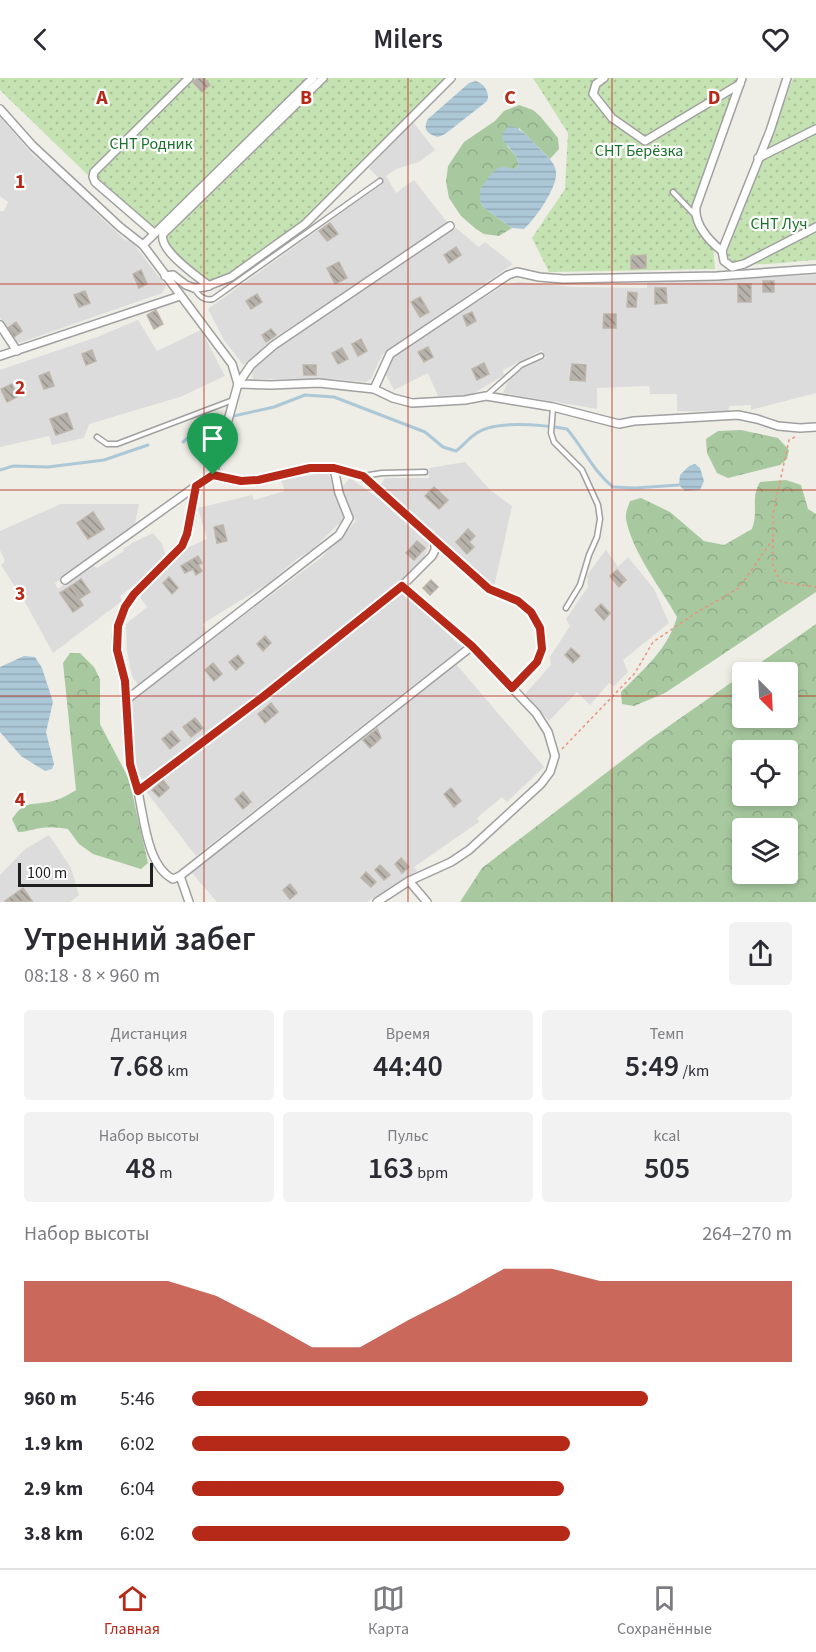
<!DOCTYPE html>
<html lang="ru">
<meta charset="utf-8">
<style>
:root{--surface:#fff;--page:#f2f2f3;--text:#2b2b33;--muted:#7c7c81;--line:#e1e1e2;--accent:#b62918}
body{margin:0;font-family:"Source Sans 3",sans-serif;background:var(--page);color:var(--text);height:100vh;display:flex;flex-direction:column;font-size:22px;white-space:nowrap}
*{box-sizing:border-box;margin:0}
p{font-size:20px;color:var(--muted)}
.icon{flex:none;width:33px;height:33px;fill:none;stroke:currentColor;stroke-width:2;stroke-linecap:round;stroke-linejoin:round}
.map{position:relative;height:824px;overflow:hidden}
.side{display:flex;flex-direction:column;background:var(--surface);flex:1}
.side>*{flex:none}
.needle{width:39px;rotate:156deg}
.tools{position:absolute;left:732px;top:584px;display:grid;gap:12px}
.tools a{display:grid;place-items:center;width:66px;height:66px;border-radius:6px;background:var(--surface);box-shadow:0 3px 9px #0003;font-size:30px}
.scale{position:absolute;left:18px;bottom:15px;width:135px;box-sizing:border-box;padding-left:6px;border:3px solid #1f1f1f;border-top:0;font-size:16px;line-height:21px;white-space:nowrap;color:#1f1f1f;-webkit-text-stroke:4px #fff;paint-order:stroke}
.pin{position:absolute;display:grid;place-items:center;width:51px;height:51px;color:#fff;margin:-62px -26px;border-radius:50% 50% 50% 0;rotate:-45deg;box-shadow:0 0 6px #0007}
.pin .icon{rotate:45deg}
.round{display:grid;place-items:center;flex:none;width:63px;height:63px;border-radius:6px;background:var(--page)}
.summary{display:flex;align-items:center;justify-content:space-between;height:102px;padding:0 24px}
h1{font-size:33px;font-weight:600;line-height:45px}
.stats{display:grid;grid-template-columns:repeat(3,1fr);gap:9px;height:102px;padding:6px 24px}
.stats div{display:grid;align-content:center;border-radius:6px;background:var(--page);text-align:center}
.stats b{font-size:30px;font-weight:600}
.stats small{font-size:16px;font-weight:400}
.stats p{font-size:16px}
.chart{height:168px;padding:12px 24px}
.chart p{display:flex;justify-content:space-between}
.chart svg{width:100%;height:108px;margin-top:6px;fill:var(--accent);opacity:.7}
ul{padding:0 24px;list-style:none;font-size:20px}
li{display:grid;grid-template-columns:96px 72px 1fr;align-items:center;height:45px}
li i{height:15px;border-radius:8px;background:var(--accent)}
header{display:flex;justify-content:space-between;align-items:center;height:78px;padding:0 24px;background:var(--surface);font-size:27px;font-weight:600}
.dock{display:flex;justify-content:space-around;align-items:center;height:84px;border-top:2px solid var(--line);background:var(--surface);font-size:16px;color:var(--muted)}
.dock a{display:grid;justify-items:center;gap:3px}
.dock .active{color:var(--accent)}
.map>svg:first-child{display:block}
.residential{fill:#dddcdc}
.forest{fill:url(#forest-crowns);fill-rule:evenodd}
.garden{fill:url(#garden-dots)}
.water{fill:url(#water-rules)}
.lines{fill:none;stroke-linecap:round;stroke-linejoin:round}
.stream{stroke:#acc8d7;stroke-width:3}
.building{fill:url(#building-back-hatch);stroke:#beb5aa;stroke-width:1.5}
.lane-casing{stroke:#a0a0a0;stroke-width:7}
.street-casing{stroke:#a0a0a0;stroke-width:10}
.path{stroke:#e9947d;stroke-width:1.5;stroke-dasharray:3 3;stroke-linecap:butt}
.lane{stroke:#fff;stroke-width:4}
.street{stroke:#fff;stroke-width:7}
.route-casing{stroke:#fff;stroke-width:12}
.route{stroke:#b62918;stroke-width:8}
.grid{fill:none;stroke:#b62918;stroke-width:1.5;stroke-opacity:0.55}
.labels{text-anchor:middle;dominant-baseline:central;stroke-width:4.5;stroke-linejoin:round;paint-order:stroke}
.park-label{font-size:16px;fill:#19712a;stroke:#fff}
.grid-label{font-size:20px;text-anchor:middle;font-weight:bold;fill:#b62918;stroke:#fff;stroke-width:4.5;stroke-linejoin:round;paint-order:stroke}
</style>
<header><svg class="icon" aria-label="back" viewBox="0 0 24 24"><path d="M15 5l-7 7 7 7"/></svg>Milers<svg class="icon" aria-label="heart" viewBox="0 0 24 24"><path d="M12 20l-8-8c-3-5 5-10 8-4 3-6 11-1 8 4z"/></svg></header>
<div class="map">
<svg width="816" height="824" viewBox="0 0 816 824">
<defs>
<pattern id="forest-crowns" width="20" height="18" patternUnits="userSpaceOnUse" patternTransform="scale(1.5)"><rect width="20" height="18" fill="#a8c9a0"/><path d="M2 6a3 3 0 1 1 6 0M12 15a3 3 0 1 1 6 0" fill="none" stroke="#90ac89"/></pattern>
<pattern id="garden-dots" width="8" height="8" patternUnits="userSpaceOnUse" patternTransform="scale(1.5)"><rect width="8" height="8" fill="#c5e2b2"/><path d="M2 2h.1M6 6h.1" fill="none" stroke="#a9c199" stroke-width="1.8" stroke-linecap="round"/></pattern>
<pattern id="water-rules" width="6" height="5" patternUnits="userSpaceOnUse" patternTransform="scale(1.5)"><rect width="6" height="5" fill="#acc8d7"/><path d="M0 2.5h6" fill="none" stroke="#94abb8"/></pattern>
<pattern id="building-back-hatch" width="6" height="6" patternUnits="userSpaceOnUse" patternTransform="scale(1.5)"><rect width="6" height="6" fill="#b7b2ac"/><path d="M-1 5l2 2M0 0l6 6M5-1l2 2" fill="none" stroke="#94908b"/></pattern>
</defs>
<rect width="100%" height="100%" fill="#eeede6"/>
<!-- residential -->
<g class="residential">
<polygon points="0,39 34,78 86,120 96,135 126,163 129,160 166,208 162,215 16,266 0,240 0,133 4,133 8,124 0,118"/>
<polygon points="413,44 435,72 419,84 396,91 386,98 396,115 414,102 447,144 398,180 277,258 243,287 224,262 208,231 383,105 369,90"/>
<polygon points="456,150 479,169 485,164 513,186 382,277 371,301 366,304 334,301 253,301 252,293 277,270"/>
<polygon points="816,197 816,315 751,332 751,327 729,328 728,334 677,333 677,316 650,316 649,308 597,310 597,331 503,315 508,303 522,291 546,280 542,272 503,292 504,297 471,317 438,318 428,295 394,312 385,295 391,279 504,207 519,204 573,209 647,210 647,204"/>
<polygon points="138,242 157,273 201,252 225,298 180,319 89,346 84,360 52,367 49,358 0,369 0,292 97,259"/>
<polygon points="465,384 490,412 512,428 494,509 439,464 380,408 385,400 429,400 429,390"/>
<polygon points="328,394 345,440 313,471 297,481 269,505 202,546 206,554 138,607 132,598 127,573 126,546 147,529 140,519 157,498 187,470 207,461 198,430 252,417 254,422 285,413 281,402"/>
<polygon points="350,400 377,419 429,466 424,481 382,519 311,577 149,699 143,701 138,697 133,672 131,628 133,620 322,479 356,443 348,431 341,410"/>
<polygon points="61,426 139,426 135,446 55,505 58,511 92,487 97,490 124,473 123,471 134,464 153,455 162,466 166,478 145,499 120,518 122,523 53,575 26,526 1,487 5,483 0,472 0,453"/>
<polygon points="606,472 618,489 628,479 654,511 669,545 623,582 628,594 614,608 609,605 590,627 577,614 549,643 525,616 551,587 550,579 570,548 566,541 588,509 587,497"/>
<polygon points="398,515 404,515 462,569 196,778 145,712 270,618"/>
<polygon points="456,586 544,689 507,724 502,719 477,740 479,744 414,789 417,793 377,820 374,819 367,824 217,824 192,795 405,624"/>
<polygon points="49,757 71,790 79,817 70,824 0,824 0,797 25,771"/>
</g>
<!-- forest -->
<g class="forest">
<polygon points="519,27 533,32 540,38 558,60 559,71 550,81 519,50 507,68 516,78 519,87 515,91 508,91 480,112 480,123 484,130 512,150 499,158 484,156 476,151 461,138 449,120 446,104 448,88 464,64 495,43 504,33"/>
<polygon points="741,352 778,360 789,372 787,381 780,387 728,400 717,395 707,375 706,361 718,353"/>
<path d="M786,402l15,5 7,24 8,5v78l-151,101 -31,13 -12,-2 -1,-12c23,-23 47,-43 56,-75 -16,-29 -45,-65 -51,-98 -1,-6 2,-12 4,-18l11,-3 29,14 34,29 20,4 28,-16c7,-19 -2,-30 8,-47z"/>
<path d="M816,546v278h-356l22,-34 167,-128 93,-65v42h46v-45h-41zM742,672h46v45h-46zM742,750h46v45h-46z"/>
<path d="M70,575h10l14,14 6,12v45l29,55 19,84 -7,6 -48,-15 -14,-10 -11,-15c-12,-2 -24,-3 -36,1 -6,1 -8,2 -14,2l-6,-13c12,-18 18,-14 37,-17 10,-2 19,-7 27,-12l-13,-127z"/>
</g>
<!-- garden -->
<g class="garden">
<polygon points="0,0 313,0 154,155 95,104 0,12"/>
<polygon points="323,0 451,0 305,146 231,199 209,208 164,166 163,156"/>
<polygon points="533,0 742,0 695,136 713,166 715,191 549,194 532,160 565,111 568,55"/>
<path d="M793,0h23v182c-20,1 -63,7 -81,3 -6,-2 -7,-6 -8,-11l43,-110z"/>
</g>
<!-- water -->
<g class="water">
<path d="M476,3c9,4 12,9 12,18l-2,3 -41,32 -7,3c-10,-3 -16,-7 -10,-18l41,-36z"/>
<path d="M510,48c12,3 18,11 26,19 7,8 19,16 20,27 2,15 -21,47 -32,57l-12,-1 -28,-20 -4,-7v-11l10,-15 8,-7 6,-1 11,2 4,-4 -3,-9 -14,-17 1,-7z"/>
<polygon points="695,386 700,390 704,403 700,412 685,413 679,407 680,397 689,388"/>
<polygon points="24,578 35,579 42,590 53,624 46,654 54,686 52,691 45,693 21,678 0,654 0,589"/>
</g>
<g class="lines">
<!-- stream -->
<g class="stream">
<path d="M183,364l24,-20 67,-15 31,-12 29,2 91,35 18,15 13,4c7,-5 12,-12 18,-16 19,-16 70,-10 93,-6 17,20 26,42 46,58l22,1 44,-3"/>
<polyline points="0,392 13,388 48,389 104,382 148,367"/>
</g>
</g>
<!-- building -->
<g class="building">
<polygon points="198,0 204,0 210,7 202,14 193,4"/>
<polygon points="330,145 338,156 327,163 319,153"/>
<polygon points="456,169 461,177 449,185 444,177"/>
<polygon points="646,177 646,190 631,191 631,178"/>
<polygon points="339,184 347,200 335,206 327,190"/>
<polygon points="141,192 147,206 139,210 133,196"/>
<rect x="763" y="203" width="11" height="11"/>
<rect x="738" y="206" width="13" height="18"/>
<polygon points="655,210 666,210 667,225 655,226"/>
<polygon points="85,213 90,225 79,229 74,217"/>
<polygon points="628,214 637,215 636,229 627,229"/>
<polygon points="257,216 262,224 251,231 246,223"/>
<polygon points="420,219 429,234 420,239 411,224"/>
<polygon points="156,232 163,246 154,251 147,237"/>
<polygon points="472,234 476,243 467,248 463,238"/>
<polygon points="604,236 616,236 616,250 603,250"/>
<polygon points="16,244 22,253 14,259 8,250"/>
<polygon points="271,251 276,257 266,264 262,257"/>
<polygon points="361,261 367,273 358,278 352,266"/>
<polygon points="428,269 433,279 424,284 418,274"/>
<polygon points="342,270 348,281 338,286 332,275"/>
<polygon points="92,272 96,283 86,287 82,276"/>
<polygon points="484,285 489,296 477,302 472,291"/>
<polygon points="572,286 586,287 585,303 570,302"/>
<polygon points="303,287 316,287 316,297 304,297"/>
<polygon points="49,294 54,308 44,311 39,298"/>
<polygon points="12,306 17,319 7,324 1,311"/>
<polygon points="67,335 73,351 56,357 50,341"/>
<polygon points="434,409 448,422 439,431 425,418"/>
<polygon points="93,434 104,451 88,461 77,445"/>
<polygon points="223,447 227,463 217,465 214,449"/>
<polygon points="468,451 475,458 469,464 474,469 467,476 456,464"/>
<polygon points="417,463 425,470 414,482 406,475"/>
<polygon points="198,478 202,485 198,487 202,493 196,497 193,491 185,495 181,488"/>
<polygon points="617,492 626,502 619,509 610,498"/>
<polygon points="169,499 178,510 172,516 163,505"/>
<polygon points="81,501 90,514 79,521 71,508"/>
<polygon points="431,502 438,509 430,517 423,510"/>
<polygon points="71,508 83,527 73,534 60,515"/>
<polygon points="601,526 610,535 604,542 595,532"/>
<polygon points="265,558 271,565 263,573 257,566"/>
<polygon points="571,570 580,578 573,585 565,577"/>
<polygon points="238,577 244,585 236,592 229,584"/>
<polygon points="213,585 222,596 214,603 205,592"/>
<polygon points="271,625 278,634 265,645 258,636"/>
<polygon points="195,640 203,650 191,659 183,649"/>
<polygon points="377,651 381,660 370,670 363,662"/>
<polygon points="172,653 180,663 170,671 162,661"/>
<polygon points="163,702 169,710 159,719 152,712"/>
<polygon points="451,710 461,723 454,729 444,716"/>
<polygon points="243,714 251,724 243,731 235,721"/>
<polygon points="401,780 409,789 402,795 395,786"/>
<polygon points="380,787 390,797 384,802 375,792"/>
<polygon points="366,794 376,804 371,809 361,800"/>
<polygon points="290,806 297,815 290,821 283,812"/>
<polygon points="23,810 32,823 6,824 5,823"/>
</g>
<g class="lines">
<defs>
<g id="lane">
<polyline points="673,114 694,136"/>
<path d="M194,210c5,8 10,13 19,11l167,-118"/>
<polyline points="487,317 521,287 541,278"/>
<polyline points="553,330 551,355 554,364 582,392 598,427 600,441 597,459 589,477 580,507 566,530"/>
<polyline points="97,359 107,366 117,366 233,322"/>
<polyline points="363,398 382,395 425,394"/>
<polyline points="436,464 489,511 518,523 531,534 540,550 542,571 537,584 512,609"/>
</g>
<g id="street">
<polyline points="604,0 596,6 593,16 612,40 645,63 740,6"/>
<polyline points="787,0 770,53 722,173 724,183 732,189 744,186 816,149"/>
<path d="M0,31l33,37 87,81 23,18 89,119 6,20 -25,91 -17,11c-3,17 -5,48 -16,61 -21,26 -54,43 -62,78 -5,20 5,39 7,59 2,25 2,52 5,77 1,11 6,21 8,31 6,26 9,74 35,87l7,-3 9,26"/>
<polyline points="758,80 816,51"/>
<polyline points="154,155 95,104 93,99 94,94 189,0"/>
<polyline points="143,167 313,0"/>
<path d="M722,173c-13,-10 -28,-27 -26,-44l46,-129"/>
<polyline points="165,198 173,197 186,207 194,210 205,209 231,199 305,146 451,0"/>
<path d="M209,208c-12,-10 -51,-36 -46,-52l160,-156"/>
<polyline points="0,247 17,273"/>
<polyline points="0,278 180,218"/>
<polyline points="238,306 271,307 319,305 374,311 393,320 412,325 465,322 486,318 553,329 619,346 634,343 738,337 757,341 778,348 800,350 816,349"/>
<polyline points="238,306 251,287 274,267 450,148"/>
<polyline points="374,311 390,276 508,197 517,194 539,199 563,201 717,198 816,191"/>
<polyline points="65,502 196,408"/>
<polyline points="126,622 339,457 349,440 339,415 334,390"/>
<polyline points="138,713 264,618 402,508 432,478 435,472 435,463 363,398 334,390 310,390 258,402 241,403 213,397"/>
<polyline points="180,798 472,568"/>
<polyline points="409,803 427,824"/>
<polyline points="377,824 409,803 451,784 469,772 541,706 550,694 555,678 548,654 536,635 472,568 402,508"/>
</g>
</defs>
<!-- lane casing -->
<use href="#lane" class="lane-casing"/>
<!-- street casing -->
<use href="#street" class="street-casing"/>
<!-- path -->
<g class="path">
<polyline points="795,359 789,362 773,436 773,489 781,504 816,509"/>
<polyline points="562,671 635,595 653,564 699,533 739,510 773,461"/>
</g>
<!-- lane -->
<use href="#lane" class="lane"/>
<!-- street -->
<use href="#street" class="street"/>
</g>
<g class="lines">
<defs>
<polygon id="route" points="310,390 334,390 363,398 489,511 518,523 531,534 540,550 542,571 537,584 512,610 472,568 402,508 264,618 138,713 130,686 125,603 117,572 118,548 125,529 134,516 182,468 187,456 196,408 213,397 241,403 258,402"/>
</defs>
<!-- route casing -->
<use href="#route" class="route-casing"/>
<!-- route -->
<use href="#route" class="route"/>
</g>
<!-- grid -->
<path class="grid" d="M204,0v824M408,0v824M612,0v824M0,206h816M0,412h816M0,618h742M788,618h28"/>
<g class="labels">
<!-- park labels -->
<g class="park-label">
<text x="151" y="66">СНТ Родник</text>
<text x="639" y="73">СНТ Берёзка</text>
<text x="779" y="146">СНТ Луч</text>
</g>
</g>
<g class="grid-label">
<text x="102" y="26">A</text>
<text x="306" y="26">B</text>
<text x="510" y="26">C</text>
<text x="714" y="26">D</text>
<text x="20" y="110">1</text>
<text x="20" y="316">2</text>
<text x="20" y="522">3</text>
<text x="20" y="728">4</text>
</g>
</svg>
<div class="tools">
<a><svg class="needle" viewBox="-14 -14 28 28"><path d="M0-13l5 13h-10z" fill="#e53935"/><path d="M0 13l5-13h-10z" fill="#7c7c81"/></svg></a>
<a><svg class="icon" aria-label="locate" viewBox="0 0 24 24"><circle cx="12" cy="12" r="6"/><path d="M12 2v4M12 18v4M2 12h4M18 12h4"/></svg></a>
<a><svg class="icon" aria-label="layers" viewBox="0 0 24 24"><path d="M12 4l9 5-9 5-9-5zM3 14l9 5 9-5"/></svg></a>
</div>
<div class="scale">100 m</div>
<div class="pin" style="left:213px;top:397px;background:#1e9e55"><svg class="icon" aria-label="arrive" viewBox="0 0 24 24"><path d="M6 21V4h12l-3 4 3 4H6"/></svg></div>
</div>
<section class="side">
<div class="summary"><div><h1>Утренний забег</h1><p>08:18 · 8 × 960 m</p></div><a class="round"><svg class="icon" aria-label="share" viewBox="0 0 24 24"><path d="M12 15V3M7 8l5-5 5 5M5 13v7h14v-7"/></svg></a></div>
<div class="stats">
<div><p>Дистанция</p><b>7.68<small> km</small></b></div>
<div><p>Время</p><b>44:40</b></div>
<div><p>Темп</p><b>5:49<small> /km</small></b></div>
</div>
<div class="stats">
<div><p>Набор высоты</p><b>48<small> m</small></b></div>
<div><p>Пульс</p><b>163<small> bpm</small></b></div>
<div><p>kcal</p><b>505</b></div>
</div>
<div class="chart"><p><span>Набор высоты</span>264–270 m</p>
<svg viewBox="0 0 160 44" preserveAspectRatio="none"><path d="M0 44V11L10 11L20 11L30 11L40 17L50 27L60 38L70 38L80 27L90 17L100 6L110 6L120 11L130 11L140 11L150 11L160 11V44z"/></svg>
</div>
<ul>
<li><b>960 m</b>5:46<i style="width:76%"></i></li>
<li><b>1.9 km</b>6:02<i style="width:63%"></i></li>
<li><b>2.9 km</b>6:04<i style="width:62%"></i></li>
<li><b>3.8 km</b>6:02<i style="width:63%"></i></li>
</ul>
</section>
<nav class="dock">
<a class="active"><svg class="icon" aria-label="home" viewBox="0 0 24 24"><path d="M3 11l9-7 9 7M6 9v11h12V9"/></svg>Главная</a>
<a><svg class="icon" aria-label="map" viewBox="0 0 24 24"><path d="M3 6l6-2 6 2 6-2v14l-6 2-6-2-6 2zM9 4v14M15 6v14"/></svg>Карта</a>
<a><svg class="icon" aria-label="saved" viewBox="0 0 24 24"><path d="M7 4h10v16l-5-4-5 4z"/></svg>Сохранённые</a>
</nav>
